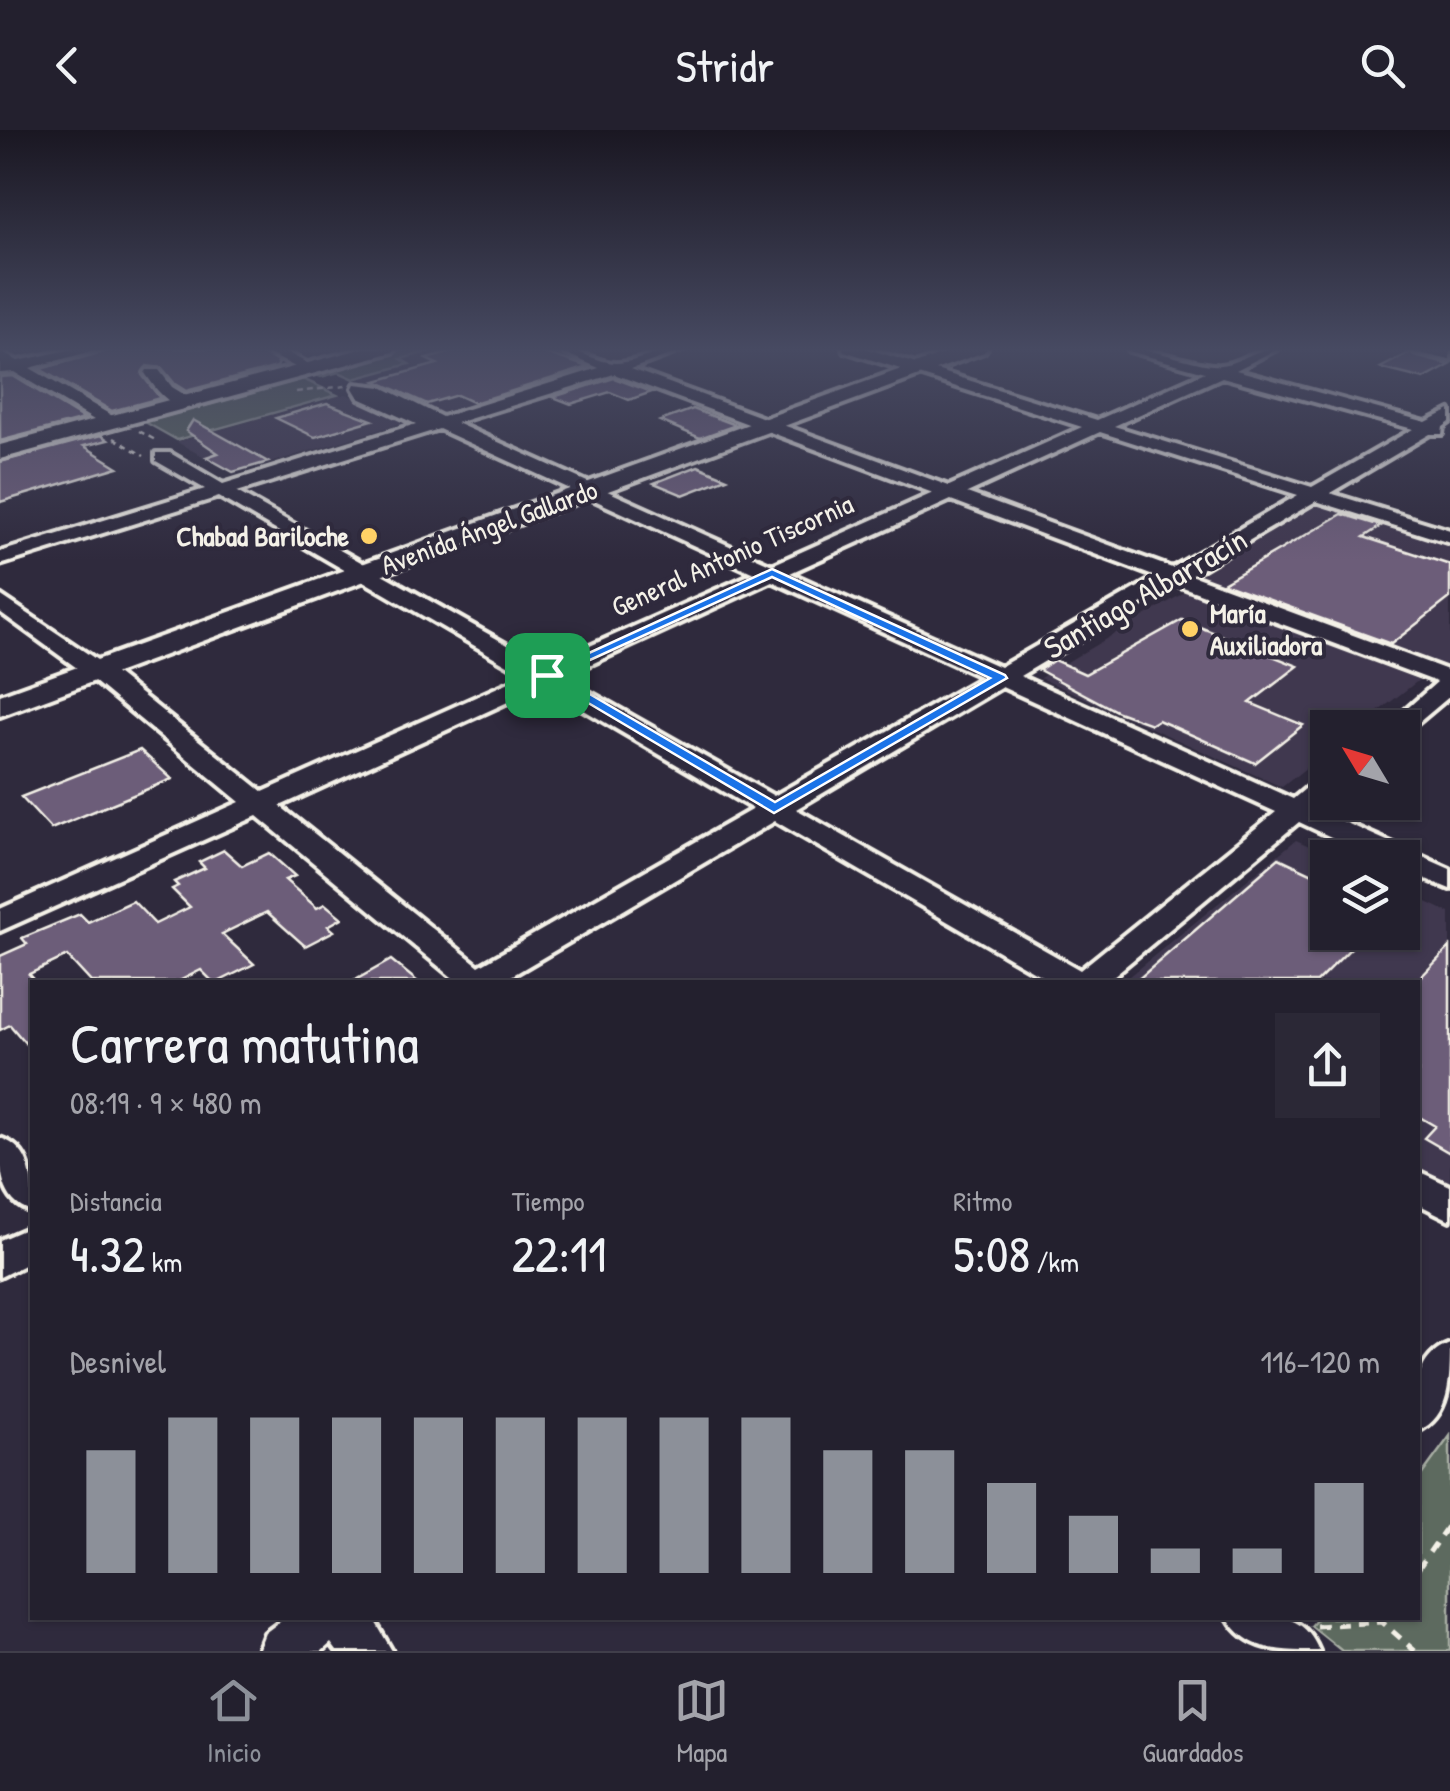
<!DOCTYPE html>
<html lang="es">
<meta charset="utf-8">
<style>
:root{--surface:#23202e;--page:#2b2836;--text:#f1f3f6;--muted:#a3a3aa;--line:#403e4a;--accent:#8c9099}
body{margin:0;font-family:"Patrick Hand",sans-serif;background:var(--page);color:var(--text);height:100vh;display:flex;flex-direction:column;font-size:38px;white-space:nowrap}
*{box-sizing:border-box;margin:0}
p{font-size:32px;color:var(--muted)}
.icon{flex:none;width:55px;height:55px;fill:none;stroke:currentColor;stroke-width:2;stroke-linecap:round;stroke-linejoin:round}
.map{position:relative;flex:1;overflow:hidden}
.panel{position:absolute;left:30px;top:850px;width:1390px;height:640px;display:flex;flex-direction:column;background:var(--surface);border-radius:0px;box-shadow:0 2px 8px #0004,0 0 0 2px var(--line)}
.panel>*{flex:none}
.needle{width:65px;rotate:308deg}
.buttons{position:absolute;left:1310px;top:580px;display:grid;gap:20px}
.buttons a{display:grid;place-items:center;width:110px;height:110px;border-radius:0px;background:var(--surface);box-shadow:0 2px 8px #0004,0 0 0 2px var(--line);font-size:50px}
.pin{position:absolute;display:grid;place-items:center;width:85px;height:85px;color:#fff;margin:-42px;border-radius:20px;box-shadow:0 5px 15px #0006}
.round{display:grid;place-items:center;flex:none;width:105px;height:105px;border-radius:0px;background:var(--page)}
.summary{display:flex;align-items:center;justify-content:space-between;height:170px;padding:0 40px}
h1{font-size:55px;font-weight:600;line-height:75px}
.stats{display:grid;grid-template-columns:repeat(3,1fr);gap:15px;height:170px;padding:10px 40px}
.stats div{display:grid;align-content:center}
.stats b{font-size:50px;font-weight:600}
.stats small{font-size:28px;font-weight:400}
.stats p{font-size:28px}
.chart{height:280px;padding:20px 40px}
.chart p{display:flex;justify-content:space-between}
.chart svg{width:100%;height:180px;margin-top:10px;stroke:var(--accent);stroke-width:6}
header{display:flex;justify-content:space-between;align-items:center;height:130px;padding:0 40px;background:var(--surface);font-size:45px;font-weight:600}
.tab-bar{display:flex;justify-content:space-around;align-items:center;height:140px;border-top:2px solid var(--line);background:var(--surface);font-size:28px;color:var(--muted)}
.tab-bar a{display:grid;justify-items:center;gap:5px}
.tab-bar .selected{color:var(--accent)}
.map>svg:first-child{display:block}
.built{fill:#41394f}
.green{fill:#5d6a5f;stroke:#a8aea4;stroke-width:2.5}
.building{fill:#6c5d79;stroke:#f4f1e8;stroke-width:2.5}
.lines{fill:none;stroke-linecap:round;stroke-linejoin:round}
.minor-casing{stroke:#f4f1e8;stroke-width:8}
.major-casing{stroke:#f4f1e8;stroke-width:8}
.path-far1{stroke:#f4f1e8;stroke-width:2.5;stroke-dasharray:6 5;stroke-linecap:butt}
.path{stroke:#f4f1e8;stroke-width:5;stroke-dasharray:11 9;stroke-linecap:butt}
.minor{fill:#2f2a3d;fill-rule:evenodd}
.major{fill:#2f2a3d;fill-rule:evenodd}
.route{fill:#1a73e8;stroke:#fff;stroke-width:2.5;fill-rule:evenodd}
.poi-dot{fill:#ffd166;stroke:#2f2a3d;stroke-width:4}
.labels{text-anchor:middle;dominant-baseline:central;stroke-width:8;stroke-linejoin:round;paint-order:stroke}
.far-street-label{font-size:28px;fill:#f4f1e8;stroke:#2f2a3d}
.far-poi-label{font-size:28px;font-weight:bold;fill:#f4f1e8;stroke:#2f2a3d;text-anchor:end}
.street-label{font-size:32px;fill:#f4f1e8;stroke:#2f2a3d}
</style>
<header><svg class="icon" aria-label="back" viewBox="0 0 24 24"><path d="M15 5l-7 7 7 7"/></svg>Stridr<svg class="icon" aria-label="search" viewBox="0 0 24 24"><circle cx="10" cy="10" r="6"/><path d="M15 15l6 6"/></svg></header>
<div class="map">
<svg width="1450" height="1521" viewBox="0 0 1450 1521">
<rect width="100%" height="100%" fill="#2f2a3d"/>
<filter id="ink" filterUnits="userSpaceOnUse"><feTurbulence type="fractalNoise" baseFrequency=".01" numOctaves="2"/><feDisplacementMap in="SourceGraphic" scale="20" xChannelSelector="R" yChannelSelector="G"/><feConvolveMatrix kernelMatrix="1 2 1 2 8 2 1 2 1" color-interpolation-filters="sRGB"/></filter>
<g filter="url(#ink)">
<!-- built -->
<g class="built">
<polygon points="441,218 531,218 477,234 529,256 440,283 359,248 407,234 399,229"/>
<polygon points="346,264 406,292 234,344 177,312"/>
<polygon points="1319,372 1450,413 1450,532 1445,537 1197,447"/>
<polygon points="1187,461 1419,550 1358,597 1328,598 1327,621 1282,657 1040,548"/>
<polygon points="1296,710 1333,727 1328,728 1328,802 1402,802 1403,761 1450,783 1450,1060 1418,1040 1418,852 1122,852"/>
</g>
<!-- green -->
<g class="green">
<polygon points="410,218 441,218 401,229 409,234 354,249 339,242 321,247 314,244"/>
<polygon points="303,249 337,265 177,310 145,292"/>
<polygon points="1450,1306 1450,1521 1342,1521 1311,1496 1318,1488 1418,1488 1418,1350"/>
</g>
<!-- building -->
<g class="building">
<polygon points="107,218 255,218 279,233 277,237 186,261 175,254 162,238 147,236 142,245 160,268 112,281 40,239 104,222"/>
<polygon points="467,218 530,218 588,237 474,273 457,265 427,274 376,251 437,234 426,229"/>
<polygon points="1411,222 1414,226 1450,235 1424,249 1380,238"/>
<polygon points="13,246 84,289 0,311 0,247"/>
<polygon points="614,248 652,262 629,270 610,262 571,274 553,267"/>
<polygon points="327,273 372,290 315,307 276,288"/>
<polygon points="693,279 736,295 700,308 660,291"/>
<polygon points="193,290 268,332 233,342 206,327 218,323 186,301"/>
<polygon points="101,305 108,310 84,316 118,337 0,372 0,332"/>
<polygon points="698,336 727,348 683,365 654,353"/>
<polygon points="1342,384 1381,396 1364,407 1450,435 1450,468 1391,514 1223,453"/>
<polygon points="1182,490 1298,536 1250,573 1303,595 1255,633 1158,590 1151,594 1118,582 1039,540 1054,530 1085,544"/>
<polygon points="140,620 172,649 51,699 21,667"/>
<polygon points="224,720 242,736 269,723 295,746 285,750 317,778 325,774 342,788 328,796 334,801 305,816 267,782 222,804 254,834 218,852 213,852 201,840 177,852 91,852 67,826 29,844 32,847 32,921 10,895 0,900 0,826 27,814 22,808 80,784 88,792 133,771 155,794 190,777 172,759 178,756 174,752 205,738 199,732"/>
<polygon points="1279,728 1328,751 1328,802 1367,802 1317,852 1135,852"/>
<polygon points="1450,817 1450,1023 1424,1008 1435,996 1418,986 1418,850"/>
<polygon points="391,830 418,852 352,852"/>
</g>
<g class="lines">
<defs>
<g id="minor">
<polygon points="77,218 103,218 30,238 116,288 116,296 104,296 14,242 0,243 0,222 18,231"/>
<polygon points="258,218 278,218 317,238 303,241"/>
<path d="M553,218c25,0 45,15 63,15 21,0 45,-15 72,-15l-57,21 318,117 133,-59 -238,-76 -1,-3h22l232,72 108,-48 -76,-21 -1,-3c27,0 75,20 92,17 22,-2 34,-17 59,-17l-43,22 190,52 24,-12v12l-7,5 -1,7h-12l-100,59 120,37v13l-134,-42 -125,74 259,96v25l-44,37 -4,1v-6h-17l52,-46 -262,-98 -155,92 273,123 25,-21 10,-2v22l-13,11 135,60v20l-48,-20v-11h-26l-77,-36 -193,160h-54l-277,-161 -274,161h-43l-201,-166 -257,115v-22l240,-107 -152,-126 -88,-64v-17l106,71 157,126 262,-117 -306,-178 -219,68v-13l205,-63 -49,-28v-8h14l53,31 193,-60 -57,-26 -6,-10 2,-4 27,3 60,30 157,-49zM614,244l319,119 -161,72 -316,-142zM1222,247l191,52 -101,58 -198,-61zM439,299l315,144 -209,93 -308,-174zM1100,302l198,63 -126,73 -205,-75zM951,370l205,77 -156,90 -210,-94zM772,451l210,96 -208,119 -211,-119zM543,556l210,123 -274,157 -199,-160zM1002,557l274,125 -196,158 -284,-161z"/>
<path d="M147,240h12l13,17 18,11v8c-22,2 -34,-17 -45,-33z"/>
<path d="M0,1008c34,11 32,44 32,74 -32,-10 -32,-44 -32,-74z"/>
<polygon points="1418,1041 1450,1056 1450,1090 1418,1074"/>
<polygon points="32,1096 32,1131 0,1147 0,1110"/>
<path d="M1450,1214c0,35 0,73 -32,87 -2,-34 -6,-73 32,-87z"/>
<polygon points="285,1488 373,1488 392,1521 337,1521 331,1513 322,1521 258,1521 265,1503"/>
<path d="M1228,1488c40,-2 73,-10 91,33 -40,0 -72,0 -91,-33z"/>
</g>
<g id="major">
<polygon points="364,218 396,218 393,222 0,329 0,315"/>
<polygon points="959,218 987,218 984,222 0,586 0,565"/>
<polygon points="1412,218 1450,218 1450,230 1415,222"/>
</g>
</defs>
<!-- minor casing -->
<use href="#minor" class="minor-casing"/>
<!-- major casing -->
<use href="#major" class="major-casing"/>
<!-- path-far1 -->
<g class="path-far1">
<polyline points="296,262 346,256"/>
<polyline points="139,301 157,311"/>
<polyline points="114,308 144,326"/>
</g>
<!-- path -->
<g class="path">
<polyline points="1418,1439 1450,1392"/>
<polyline points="1316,1496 1382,1492 1415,1521"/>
</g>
<!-- minor -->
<use href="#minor" class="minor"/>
<!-- major -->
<use href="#major" class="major"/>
</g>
</g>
<!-- sky -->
<linearGradient id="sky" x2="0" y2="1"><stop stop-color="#1a1722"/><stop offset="0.51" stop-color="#474a62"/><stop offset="1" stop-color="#474a62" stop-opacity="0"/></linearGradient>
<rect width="1450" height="430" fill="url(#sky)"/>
<!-- route -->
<path class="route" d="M772,439l233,106 2,3 -233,135 -233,-138zM772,447l218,101 -215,124 -218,-127z"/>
<!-- markers -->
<g class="poi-dot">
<circle cx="369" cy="406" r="10"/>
<circle cx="1190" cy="499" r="10"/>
</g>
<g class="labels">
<!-- far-street labels -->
<g class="far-street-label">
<text transform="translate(489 397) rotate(-20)">Avenida Ángel Gallardo</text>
<text transform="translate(732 425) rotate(-24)">General Antonio Tiscornia</text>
</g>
<!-- far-poi labels -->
<g class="far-poi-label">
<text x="349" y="406">Chabad Bariloche</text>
<text x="1210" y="483" text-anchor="start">María<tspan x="1210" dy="32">Auxiliadora</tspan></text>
</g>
<!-- street labels -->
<g class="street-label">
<text transform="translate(1145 463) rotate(-30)">Santiago Albarracín</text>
</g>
</g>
</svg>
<div class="buttons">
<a><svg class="needle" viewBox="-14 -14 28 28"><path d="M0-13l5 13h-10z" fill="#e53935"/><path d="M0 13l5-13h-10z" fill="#a3a3aa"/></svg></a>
<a><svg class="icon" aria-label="layers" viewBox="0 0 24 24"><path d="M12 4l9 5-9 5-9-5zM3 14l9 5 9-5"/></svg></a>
</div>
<div class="pin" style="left:547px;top:545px;background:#1e9e55"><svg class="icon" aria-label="arrive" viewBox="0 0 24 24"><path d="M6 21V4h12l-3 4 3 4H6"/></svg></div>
<section class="panel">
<div class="summary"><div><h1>Carrera matutina</h1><p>08:19 · 9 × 480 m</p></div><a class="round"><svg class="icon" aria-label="share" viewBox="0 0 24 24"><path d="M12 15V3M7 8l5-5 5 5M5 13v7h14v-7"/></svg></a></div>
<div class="stats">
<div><p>Distancia</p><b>4.32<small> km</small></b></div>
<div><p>Tiempo</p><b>22:11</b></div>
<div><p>Ritmo</p><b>5:08<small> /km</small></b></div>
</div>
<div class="chart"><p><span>Desnivel</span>116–120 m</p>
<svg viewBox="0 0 160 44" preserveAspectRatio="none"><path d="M5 44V14M15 44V6M25 44V6M35 44V6M45 44V6M55 44V6M65 44V6M75 44V6M85 44V6M95 44V14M105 44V14M115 44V22M125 44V30M135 44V38M145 44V38M155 44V22"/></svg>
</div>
</section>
</div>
<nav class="tab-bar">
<a class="selected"><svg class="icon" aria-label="home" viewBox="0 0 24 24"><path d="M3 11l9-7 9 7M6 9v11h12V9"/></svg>Inicio</a>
<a><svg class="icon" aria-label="map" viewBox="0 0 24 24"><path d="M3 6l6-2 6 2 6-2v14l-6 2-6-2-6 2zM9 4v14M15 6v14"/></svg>Mapa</a>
<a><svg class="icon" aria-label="saved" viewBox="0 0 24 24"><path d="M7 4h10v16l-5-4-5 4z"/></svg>Guardados</a>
</nav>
